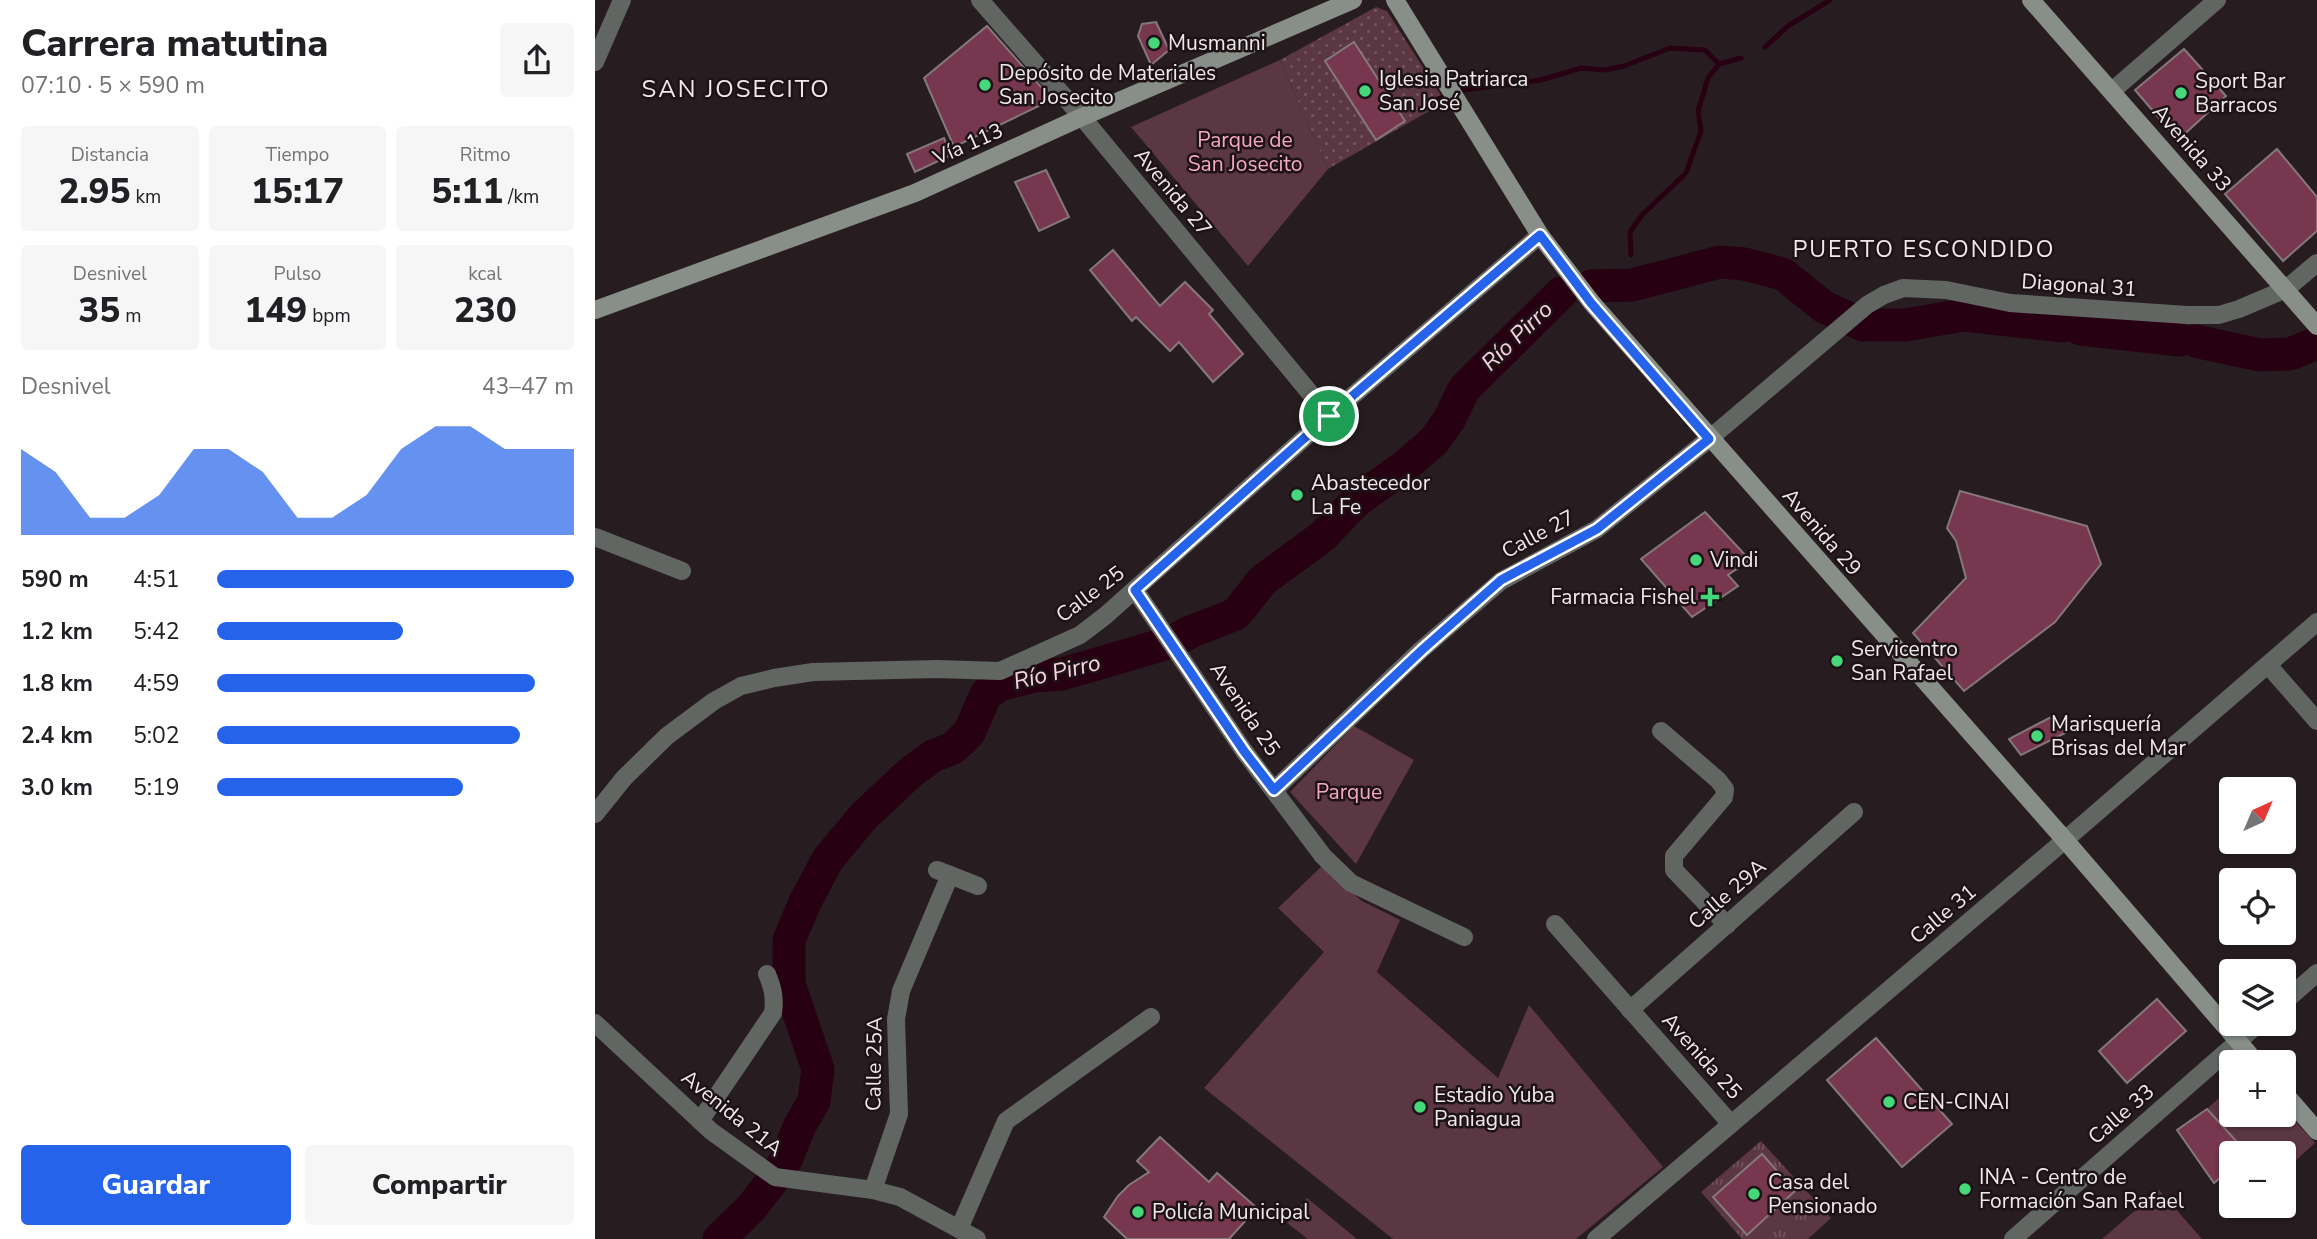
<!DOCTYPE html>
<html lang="es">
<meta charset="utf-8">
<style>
:root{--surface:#fff;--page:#f6f6f6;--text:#202124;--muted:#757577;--accent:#2563eb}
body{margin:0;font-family:"Nunito Sans",sans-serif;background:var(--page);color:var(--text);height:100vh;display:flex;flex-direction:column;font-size:26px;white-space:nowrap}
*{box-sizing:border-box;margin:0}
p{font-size:23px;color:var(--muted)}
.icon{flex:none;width:38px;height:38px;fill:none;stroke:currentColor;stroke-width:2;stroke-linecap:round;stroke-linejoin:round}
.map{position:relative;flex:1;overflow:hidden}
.side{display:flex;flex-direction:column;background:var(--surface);width:595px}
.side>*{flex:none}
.needle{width:46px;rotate:44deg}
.fabs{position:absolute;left:1624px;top:777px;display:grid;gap:14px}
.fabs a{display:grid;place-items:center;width:77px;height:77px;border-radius:7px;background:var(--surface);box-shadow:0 2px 5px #0004;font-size:35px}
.pin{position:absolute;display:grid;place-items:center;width:60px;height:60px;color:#fff;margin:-30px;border:4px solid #fff;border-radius:50%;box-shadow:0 2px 7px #0007}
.round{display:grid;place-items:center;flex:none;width:74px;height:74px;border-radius:7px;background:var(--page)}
.head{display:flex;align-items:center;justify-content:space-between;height:119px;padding:0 21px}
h1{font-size:38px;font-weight:800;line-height:52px}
.stats{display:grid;grid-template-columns:repeat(3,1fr);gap:10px;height:119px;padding:7px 21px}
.stats div{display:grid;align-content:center;border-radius:7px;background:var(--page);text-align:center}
.stats b{font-size:35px;font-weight:800}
.stats small{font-size:19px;font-weight:400}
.stats p{font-size:19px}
.chart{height:196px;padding:14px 21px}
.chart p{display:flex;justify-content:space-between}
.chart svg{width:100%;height:126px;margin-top:7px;fill:var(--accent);opacity:.7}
.action{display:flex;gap:14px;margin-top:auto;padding:14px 21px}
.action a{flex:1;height:80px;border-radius:7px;background:var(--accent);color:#fff;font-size:28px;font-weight:800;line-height:80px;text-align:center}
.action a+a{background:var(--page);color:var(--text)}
ul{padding:0 21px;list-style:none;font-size:23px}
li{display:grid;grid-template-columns:112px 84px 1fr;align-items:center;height:52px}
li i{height:18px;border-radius:9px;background:var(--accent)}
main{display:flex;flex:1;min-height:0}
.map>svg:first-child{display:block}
.grass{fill:url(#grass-tufts)}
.park{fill:#5b3643}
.garden{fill:url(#garden-dots);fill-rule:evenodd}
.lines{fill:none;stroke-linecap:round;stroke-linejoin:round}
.stream{stroke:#270011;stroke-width:5}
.river{stroke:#270011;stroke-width:33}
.building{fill:#76374f;stroke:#85787c;stroke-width:2}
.minor{stroke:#626663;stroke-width:18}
.secondary{stroke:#888f89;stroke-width:18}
.route-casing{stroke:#fff;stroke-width:14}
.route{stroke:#2563eb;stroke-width:9}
.poi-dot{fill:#46d77a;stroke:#1d1317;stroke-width:2.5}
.labels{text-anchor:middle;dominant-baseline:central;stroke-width:5;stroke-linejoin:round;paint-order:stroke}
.poi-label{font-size:21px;fill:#f0e9eb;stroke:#1d1317;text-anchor:start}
.park-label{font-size:21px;fill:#f6a8c2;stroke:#1d1317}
.street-label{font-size:21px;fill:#f0e9eb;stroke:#1d1317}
.neighbourhood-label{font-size:23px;letter-spacing:2px;fill:#f0e9eb;stroke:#1d1317}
.water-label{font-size:23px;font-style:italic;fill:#fbd2df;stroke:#1d1317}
.quarter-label{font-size:24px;letter-spacing:2px;fill:#f0e9eb;stroke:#1d1317}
</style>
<main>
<section class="side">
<div class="head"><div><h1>Carrera matutina</h1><p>07:10 · 5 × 590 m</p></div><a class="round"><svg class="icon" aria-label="share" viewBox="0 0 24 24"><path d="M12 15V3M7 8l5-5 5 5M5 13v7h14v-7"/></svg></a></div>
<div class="stats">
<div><p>Distancia</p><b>2.95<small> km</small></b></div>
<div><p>Tiempo</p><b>15:17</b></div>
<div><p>Ritmo</p><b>5:11<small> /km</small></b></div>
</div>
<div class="stats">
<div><p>Desnivel</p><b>35<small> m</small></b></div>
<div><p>Pulso</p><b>149<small> bpm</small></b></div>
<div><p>kcal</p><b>230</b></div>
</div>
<div class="chart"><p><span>Desnivel</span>43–47 m</p>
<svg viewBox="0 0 160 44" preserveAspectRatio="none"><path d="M0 44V14L10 22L20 38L30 38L40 30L50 14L60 14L70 22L80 38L90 38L100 30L110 14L120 6L130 6L140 14L150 14L160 14V44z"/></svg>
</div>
<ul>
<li><b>590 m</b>4:51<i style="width:100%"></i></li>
<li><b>1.2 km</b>5:42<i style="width:52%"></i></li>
<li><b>1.8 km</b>4:59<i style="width:89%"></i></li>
<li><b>2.4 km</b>5:02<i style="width:85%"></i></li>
<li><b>3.0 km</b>5:19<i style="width:69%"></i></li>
</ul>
<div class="action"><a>Guardar</a><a>Compartir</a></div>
</section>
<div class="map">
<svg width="1722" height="1239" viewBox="0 0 1722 1239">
<defs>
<pattern id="grass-tufts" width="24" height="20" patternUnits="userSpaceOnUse" patternTransform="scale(1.75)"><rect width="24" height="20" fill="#5b3643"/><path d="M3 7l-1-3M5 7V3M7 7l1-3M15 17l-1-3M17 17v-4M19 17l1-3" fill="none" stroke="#73535e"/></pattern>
<pattern id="garden-dots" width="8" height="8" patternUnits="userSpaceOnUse" patternTransform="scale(1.75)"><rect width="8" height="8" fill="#5b3643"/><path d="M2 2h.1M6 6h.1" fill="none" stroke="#73535e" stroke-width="1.8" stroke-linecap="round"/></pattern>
</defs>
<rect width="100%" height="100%" fill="#271d20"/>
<!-- grass -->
<polygon class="grass" points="1166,1141 1236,1218 1213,1239 1147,1239 1106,1192"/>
<!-- park -->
<g class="park">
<polygon points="685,60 733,169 653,266 536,127"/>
<polygon points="759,726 819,760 761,864 695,792"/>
<polygon points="727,866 767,901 805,920 782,972 903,1078 934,1005 1068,1167 981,1239 798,1239 609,1088 729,952 683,908"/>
<polygon points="1636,1087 1636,1115 1689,1115 1689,1109 1720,1143 1689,1171 1689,1153 1652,1153 1612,1109"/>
<polygon points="1564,1190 1607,1239 1507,1239"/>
<polygon points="712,1198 762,1239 713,1239 692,1223"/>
</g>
<!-- garden -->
<path class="garden" d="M781,7l11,4 58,91 -117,67 -48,-109zM759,42l51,78 -29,19 -51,-78z"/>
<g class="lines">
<!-- stream -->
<g class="stream">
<polyline points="1170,47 1193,26 1235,0"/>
<polyline points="840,100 867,90 946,80 986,68 1009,70 1029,66 1075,48 1110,50 1124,64"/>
<polyline points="1036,255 1035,232 1047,215 1091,173 1106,131 1103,111 1113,78 1124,64 1146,58"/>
<polyline points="1023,287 1029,277"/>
</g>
<!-- river -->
<g class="river">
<polyline points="996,286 1037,285 1125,262 1149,264 1188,274 1229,307 1268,325 1310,325 1369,315 1468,326"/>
<polyline points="1486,329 1585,340"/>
<polyline points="1600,341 1665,355 1695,354 1717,345"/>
<polyline points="124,1239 156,1208 180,1177 192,1158 204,1127 219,1101 223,1069 194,984 194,940 210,902 233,859 269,816 316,772 338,756 358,748 374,733 391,694 405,685 439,676 467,674 577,642 595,632 641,614 668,580 728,536 760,502 810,466 839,441 854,420 869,389 966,293"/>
</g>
</g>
<!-- building -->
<g class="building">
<polygon points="561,22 574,50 556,65 543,36 547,24"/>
<polygon points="392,26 454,96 452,102 359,147 329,78"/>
<polygon points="759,42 810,121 781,140 730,61"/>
<polygon points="1589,49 1631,96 1583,140 1540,90"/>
<polygon points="349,138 356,155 320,172 312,154"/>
<polygon points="1682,149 1722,197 1722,231 1688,261 1630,194"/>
<polygon points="451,170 474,217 444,231 420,182"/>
<polygon points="518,250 565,306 590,282 618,310 614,314 648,354 618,382 584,342 575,351 541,317 537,321 495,270"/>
<polygon points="1365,491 1492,526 1506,564 1460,622 1369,691 1318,633 1371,578 1361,541 1352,528"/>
<polygon points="1110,512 1155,560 1133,575 1143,586 1097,617 1046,559"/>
<polygon points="1460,715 1470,733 1426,755 1414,739"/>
<polygon points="1562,999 1591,1031 1532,1083 1504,1051"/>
<polygon points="1281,1038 1357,1124 1307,1167 1232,1080"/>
<polygon points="1612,1109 1652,1153 1636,1153 1636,1169 1619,1183 1582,1130"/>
<polygon points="565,1137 614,1182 622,1173 662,1208 634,1239 532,1239 509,1217 523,1196 534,1185 554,1172 542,1161"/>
<polygon points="1167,1154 1200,1191 1152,1235 1118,1197"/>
</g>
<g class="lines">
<!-- minor -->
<g class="minor">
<polyline points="385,0 487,117 734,416"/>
<polyline points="0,62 27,0"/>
<polyline points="1517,91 1622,0"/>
<polyline points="0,537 87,571"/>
<polyline points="540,590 649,751 728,856 756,883 869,937"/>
<polyline points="1673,665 1722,721"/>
<polyline points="1066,731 1123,780 1130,789 1129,797 1079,856 1079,870 1132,925"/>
<polyline points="679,790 826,650 906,581 1002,529 1114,439 1272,305 1289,295 1308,288 1351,290 1415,303 1592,315 1624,315 1644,309 1691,289 1722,263"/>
<polyline points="0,814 29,778 72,736 119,701 146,686 179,678 218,672 342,669 405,671 485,635 510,616 734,416 945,235"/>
<polyline points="355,875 383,886"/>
<polyline points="960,924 1136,1124"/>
<polyline points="1689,1002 1722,973"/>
<polyline points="1035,1010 1259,812"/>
<polyline points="0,1023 116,1131 180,1177 278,1190 305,1197 382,1239"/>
<path d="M105,1121l73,-108c2,-15 0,-25 -6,-39"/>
<polyline points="278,1190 304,1114 301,1019 306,991 355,875 342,870"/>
<polyline points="364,1229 411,1121 556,1017"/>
<polyline points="1001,1239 1470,840 1722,622"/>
<polyline points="1418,1239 1663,1024"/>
</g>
<!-- secondary -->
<g class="secondary">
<polyline points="800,0 945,235 997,303 1470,840 1661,1062"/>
<polyline points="1436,0 1722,326"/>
<polyline points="0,310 320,193 487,117 758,0"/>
<polyline points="1689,1093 1722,1131"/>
</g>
</g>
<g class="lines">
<defs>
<polygon id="route" points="945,235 996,303 1114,439 1002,529 906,580 827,650 679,790 649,751 540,590 734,416"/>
</defs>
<!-- route casing -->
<use href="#route" class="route-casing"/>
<!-- route -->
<use href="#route" class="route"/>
</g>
<!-- markers -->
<g class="poi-dot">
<circle cx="559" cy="43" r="7"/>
<circle cx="390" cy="85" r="7"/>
<circle cx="770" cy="91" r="7"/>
<circle cx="1586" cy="93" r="7"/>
<circle cx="702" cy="495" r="7"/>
<circle cx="1101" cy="560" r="7"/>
<path d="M1111.5 586.5h7v7h7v7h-7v7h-7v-7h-7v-7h7z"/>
<circle cx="1242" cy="661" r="7"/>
<circle cx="1442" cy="736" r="7"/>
<circle cx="1294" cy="1102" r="7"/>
<circle cx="825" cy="1107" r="7"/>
<circle cx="1370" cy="1189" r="7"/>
<circle cx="1159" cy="1194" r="7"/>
<circle cx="543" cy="1212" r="7"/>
</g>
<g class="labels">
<!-- poi labels -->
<g class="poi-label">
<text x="573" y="43">Musmanni</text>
<text x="404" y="73">Depósito de Materiales<tspan x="404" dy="24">San Josecito</tspan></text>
<text x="784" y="79">Iglesia Patriarca<tspan x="784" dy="24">San José</tspan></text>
<text x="1600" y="81">Sport Bar<tspan x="1600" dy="24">Barracos</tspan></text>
<text x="716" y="483">Abastecedor<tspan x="716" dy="24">La Fe</tspan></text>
<text x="1115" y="560">Vindi</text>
<text x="1101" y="597" text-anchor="end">Farmacia Fishel</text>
<text x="1256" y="649">Servicentro<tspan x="1256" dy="24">San Rafael</tspan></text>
<text x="1456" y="724">Marisquería<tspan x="1456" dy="24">Brisas del Mar</tspan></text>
<text x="839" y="1095">Estadio Yuba<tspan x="839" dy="24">Paniagua</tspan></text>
<text x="1308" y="1102">CEN-CINAI</text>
<text x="1384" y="1177">INA - Centro de<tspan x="1384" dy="24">Formación San Rafael</tspan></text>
<text x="1173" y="1182">Casa del<tspan x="1173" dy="24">Pensionado</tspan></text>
<text x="557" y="1212">Policía Municipal</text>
</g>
<!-- park labels -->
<g class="park-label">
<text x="650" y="140">Parque de<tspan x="650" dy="24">San Josecito</tspan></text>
<text x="754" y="792">Parque</text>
</g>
<!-- street labels -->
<g class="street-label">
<text transform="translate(373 144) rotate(-24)">Vía 113</text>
<text transform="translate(1597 148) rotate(49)">Avenida 33</text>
<text transform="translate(578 192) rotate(50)">Avenida 27</text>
<text transform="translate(1484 285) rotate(4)">Diagonal 31</text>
<text transform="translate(1227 532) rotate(49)">Avenida 29</text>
<text transform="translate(943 534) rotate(-28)">Calle 27</text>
<text transform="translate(495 594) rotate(-37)">Calle 25</text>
<text transform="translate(650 709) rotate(56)">Avenida 25</text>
<text transform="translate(1132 894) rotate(-41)">Calle 29A</text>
<text transform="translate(1348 914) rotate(-40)">Calle 31</text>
<text transform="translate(1107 1056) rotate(48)">Avenida 25</text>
<text transform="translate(279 1064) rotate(-89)">Calle 25A</text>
<text transform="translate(137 1113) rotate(39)">Avenida 21A</text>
<text transform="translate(1526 1114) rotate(-41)">Calle 33</text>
</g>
<!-- neighbourhood labels -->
<g class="neighbourhood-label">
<text x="1329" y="249">PUERTO ESCONDIDO</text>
</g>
<!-- water labels -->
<g class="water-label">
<text transform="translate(922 336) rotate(-44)">Río Pirro</text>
<text transform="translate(462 672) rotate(-13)">Río Pirro</text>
</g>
<!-- quarter labels -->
<g class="quarter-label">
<text x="141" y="89">SAN JOSECITO</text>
</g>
</g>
</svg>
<div class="fabs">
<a><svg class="needle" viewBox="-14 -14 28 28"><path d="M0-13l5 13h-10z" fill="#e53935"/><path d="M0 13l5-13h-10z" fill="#757577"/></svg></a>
<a><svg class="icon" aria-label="locate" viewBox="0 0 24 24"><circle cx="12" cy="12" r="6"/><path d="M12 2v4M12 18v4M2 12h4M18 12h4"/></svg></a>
<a><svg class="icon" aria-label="layers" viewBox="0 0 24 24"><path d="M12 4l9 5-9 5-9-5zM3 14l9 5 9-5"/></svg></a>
<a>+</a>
<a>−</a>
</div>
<div class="pin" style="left:734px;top:416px;background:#1e9e55"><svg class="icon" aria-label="arrive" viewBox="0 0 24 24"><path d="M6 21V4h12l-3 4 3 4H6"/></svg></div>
</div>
</main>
